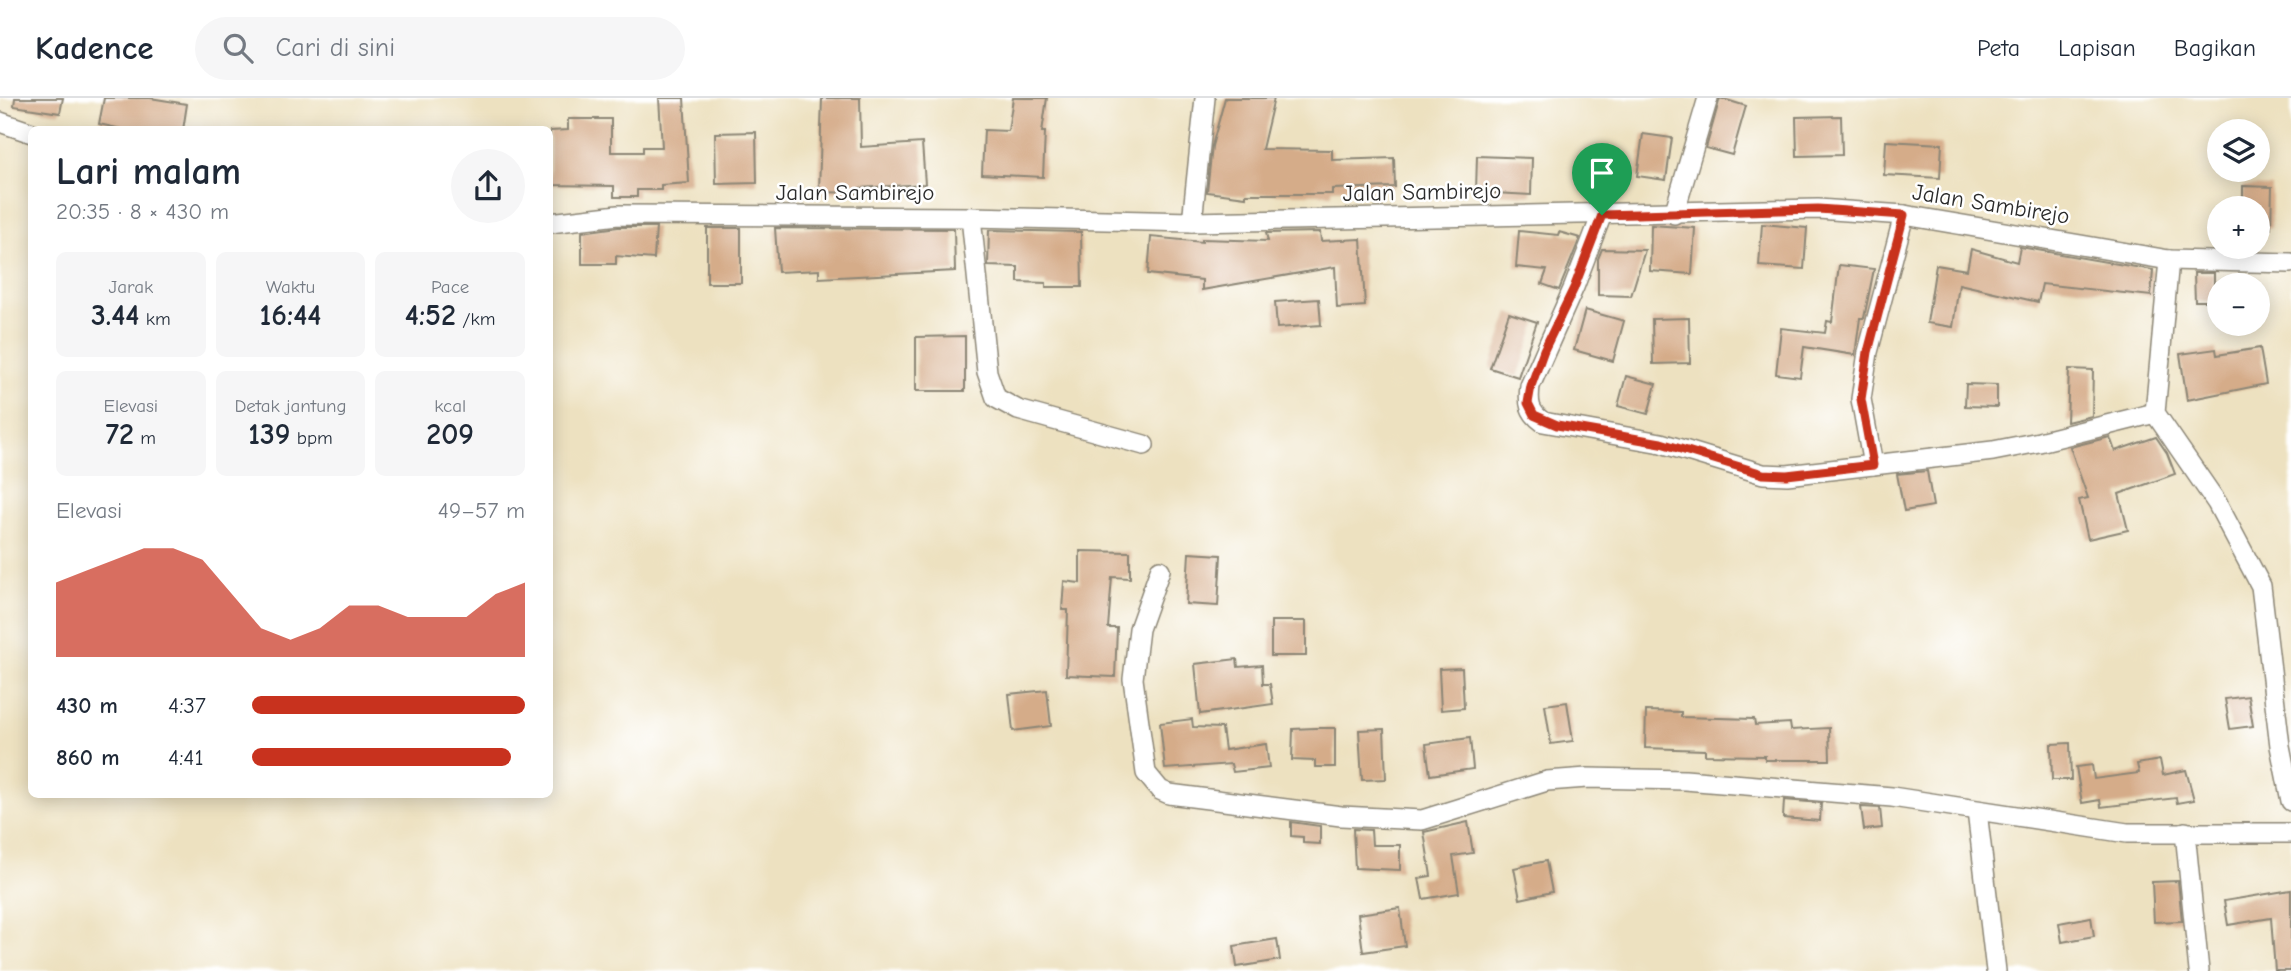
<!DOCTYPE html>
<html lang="id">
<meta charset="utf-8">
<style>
:root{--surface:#fff;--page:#f6f6f7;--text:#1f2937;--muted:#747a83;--line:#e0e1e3;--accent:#c8321e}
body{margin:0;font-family:"Comic Neue",sans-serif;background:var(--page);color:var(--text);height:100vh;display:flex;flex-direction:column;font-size:26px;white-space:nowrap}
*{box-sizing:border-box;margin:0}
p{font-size:23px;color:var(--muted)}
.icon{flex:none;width:38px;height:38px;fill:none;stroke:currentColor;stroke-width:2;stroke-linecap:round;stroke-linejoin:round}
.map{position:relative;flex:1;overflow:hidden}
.panel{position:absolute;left:28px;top:28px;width:525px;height:672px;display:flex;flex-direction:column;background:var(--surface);border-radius:10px;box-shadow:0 4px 18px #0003}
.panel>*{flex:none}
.fabs{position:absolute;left:2207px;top:21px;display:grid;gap:14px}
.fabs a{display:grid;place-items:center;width:63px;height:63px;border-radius:50%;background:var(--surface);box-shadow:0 4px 18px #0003;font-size:35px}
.pin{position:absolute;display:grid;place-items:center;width:60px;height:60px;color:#fff;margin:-72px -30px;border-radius:50% 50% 50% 0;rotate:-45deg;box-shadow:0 0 7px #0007}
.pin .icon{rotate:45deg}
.round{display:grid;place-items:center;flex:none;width:74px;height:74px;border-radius:37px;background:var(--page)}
.overview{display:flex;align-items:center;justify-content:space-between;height:119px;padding:0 28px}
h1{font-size:38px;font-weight:700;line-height:52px}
.stats{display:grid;grid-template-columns:repeat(3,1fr);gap:10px;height:119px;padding:7px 28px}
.stats div{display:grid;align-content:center;border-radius:10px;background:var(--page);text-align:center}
.stats b{font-size:30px;font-weight:700}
.stats small{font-size:19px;font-weight:400}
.stats p{font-size:19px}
.chart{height:196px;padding:14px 28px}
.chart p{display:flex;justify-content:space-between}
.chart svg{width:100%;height:126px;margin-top:7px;fill:var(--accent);opacity:.7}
ul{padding:0 28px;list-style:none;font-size:23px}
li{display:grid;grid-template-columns:112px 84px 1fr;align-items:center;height:52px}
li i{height:18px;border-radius:9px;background:var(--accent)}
header{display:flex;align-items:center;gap:42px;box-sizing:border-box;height:98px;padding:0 35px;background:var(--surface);border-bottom:2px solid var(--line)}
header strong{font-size:33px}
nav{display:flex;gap:38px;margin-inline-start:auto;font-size:24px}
.search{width:490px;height:63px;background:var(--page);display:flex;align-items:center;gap:18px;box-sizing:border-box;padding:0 24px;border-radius:38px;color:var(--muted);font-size:26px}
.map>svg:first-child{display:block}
.building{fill:#d5ac89}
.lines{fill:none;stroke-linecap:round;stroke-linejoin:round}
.minor-casing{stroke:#8c8676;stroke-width:22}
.minor{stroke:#fff;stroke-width:19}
.route-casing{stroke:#fff;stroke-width:14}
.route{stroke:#c8321e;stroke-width:9}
.labels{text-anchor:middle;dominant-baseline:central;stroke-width:5;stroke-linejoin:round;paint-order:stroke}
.street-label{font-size:23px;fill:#2b2b2b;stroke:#fff}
</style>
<header>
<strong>Kadence</strong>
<div class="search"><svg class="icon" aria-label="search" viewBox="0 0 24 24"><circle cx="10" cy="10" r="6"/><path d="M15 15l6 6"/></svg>Cari di sini</div>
<nav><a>Peta</a><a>Lapisan</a><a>Bagikan</a></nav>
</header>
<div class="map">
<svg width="2291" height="873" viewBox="0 0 2291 873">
<rect width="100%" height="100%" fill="#fff"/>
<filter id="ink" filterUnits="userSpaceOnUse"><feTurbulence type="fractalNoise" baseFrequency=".0143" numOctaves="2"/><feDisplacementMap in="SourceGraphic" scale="14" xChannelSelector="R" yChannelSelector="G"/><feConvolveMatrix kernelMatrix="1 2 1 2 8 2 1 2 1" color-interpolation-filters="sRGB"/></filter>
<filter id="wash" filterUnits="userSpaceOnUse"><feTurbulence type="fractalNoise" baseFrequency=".00686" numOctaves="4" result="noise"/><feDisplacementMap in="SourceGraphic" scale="28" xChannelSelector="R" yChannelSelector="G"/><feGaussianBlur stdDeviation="1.57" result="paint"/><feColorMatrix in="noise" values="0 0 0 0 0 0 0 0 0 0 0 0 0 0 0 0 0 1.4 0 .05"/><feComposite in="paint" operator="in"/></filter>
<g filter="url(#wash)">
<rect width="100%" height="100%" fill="#ede1c0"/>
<g id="blocks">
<!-- building -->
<g class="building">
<polygon points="15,0 63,0 60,15 14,8"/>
<polygon points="104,0 150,0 187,6 183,32 126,32 99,26"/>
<polygon points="659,0 684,0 689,85 661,87 661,92 637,92 637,99 614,99 614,88 550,87 550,33 568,32 568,21 611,21 611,54 643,54 643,49 662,49"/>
<polygon points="822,0 860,0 861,49 922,45 925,86 859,90 859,95 819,94"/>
<polygon points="1013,0 1047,0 1042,34 1045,34 1043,79 982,76 984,32 1008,33"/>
<polygon points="1225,0 1274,0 1262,51 1332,52 1332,62 1394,60 1395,89 1332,91 1332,96 1246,96 1246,99 1207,94 1212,48"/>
<polygon points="1720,0 1746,8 1732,57 1706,50"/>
<polygon points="1841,18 1842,57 1797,58 1796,19"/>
<polygon points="756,34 757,85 716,86 715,35"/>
<polygon points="1643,36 1672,40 1666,82 1637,78"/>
<polygon points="1886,43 1942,46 1940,80 1884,77"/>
<polygon points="1477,58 1532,60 1531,97 1476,94"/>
<polygon points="2243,88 2272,89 2271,130 2258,130 2258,110 2243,110"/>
<polygon points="1762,126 1807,130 1804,171 1759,168"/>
<polygon points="1651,127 1695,130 1692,176 1650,173"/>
<polygon points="618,129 656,129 654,161 616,158 616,166 582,166 582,134"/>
<rect x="707" y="130" width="34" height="55"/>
<polygon points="775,130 954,131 955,173 819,180 819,172 778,174"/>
<polygon points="989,132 1081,134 1082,189 1046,189 1046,185 1018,184 1018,169 988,168"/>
<polygon points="1519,133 1558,137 1559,134 1580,140 1559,192 1542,186 1547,172 1516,169"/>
<polygon points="1320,134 1321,143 1361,141 1365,208 1337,210 1335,169 1202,192 1202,182 1148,176 1151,139 1202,144 1202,141 1268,143 1266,135"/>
<polygon points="2020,149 2153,172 2151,198 2042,186 2038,204 1959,186 1953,229 1927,225 1936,167 1967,172 1971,151 2017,164"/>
<polygon points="1602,151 1645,152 1631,198 1598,197 1598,161"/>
<polygon points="1839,167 1874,171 1864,220 1860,220 1855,257 1804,249 1800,279 1776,276 1781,230 1825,235 1827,223 1832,224"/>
<polygon points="2194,175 2214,175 2214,203 2195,203"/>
<polygon points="1319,201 1321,227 1277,230 1275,204"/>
<polygon points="1585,212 1624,223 1613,263 1574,252"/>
<polygon points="1509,215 1537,224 1518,279 1490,270"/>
<polygon points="1689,220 1690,265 1653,266 1652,221"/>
<polygon points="965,238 965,293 916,293 916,239"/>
<polygon points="2260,250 2266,286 2187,302 2180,256 2216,251 2217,257"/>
<polygon points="2069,271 2093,272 2092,318 2067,324"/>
<polygon points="1626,278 1656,286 1648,316 1618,308"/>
<polygon points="1966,286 1997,287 1997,309 1965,308"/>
<polygon points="2110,339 2115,353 2156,339 2167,355 2175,376 2119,396 2128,432 2088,441 2079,402 2088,400 2070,349"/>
<polygon points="1927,373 1933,408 1904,413 1897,376"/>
<polygon points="1080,453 1130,454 1130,480 1112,479 1108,530 1117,530 1115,579 1066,577 1068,512 1062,512 1064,483 1080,485"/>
<polygon points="1189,455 1221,457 1218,508 1186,506"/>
<rect x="1271" y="523" width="35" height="35"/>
<polygon points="1237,561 1238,569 1262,567 1263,586 1270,586 1273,606 1200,616 1195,566"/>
<polygon points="1462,570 1464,610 1441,612 1439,571"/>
<polygon points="1047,592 1051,628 1013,633 1009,596"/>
<polygon points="2248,598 2253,628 2230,631 2225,601"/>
<polygon points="1567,604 1573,643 1551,646 1545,607"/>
<polygon points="1646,613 1681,614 1681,619 1754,621 1755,627 1790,625 1791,632 1829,630 1830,662 1765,662 1765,658 1705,657 1705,652 1645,650"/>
<polygon points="1192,621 1193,629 1222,630 1225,652 1266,646 1269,670 1233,674 1231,666 1165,671 1160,625"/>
<polygon points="1315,630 1335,630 1335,669 1315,669 1315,663 1292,662 1293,631"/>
<polygon points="1384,631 1386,681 1362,682 1359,632"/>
<polygon points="1470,640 1473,671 1430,677 1426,646"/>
<polygon points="2070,645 2071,682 2052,682 2051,646"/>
<polygon points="2160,662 2163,677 2186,672 2194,702 2177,705 2176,700 2101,709 2100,702 2082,705 2076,669 2092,667 2094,681 2139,675 2137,666"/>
<polygon points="1784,702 1821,705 1820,723 1783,720"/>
<polygon points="1861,709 1880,710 1882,730 1864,732"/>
<polygon points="1291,724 1320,728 1320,746 1303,745 1303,739 1291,738"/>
<polygon points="1468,724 1473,755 1453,758 1459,795 1423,801 1419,780 1431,778 1424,734"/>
<polygon points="1353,731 1371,732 1372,747 1400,747 1400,772 1355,770"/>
<polygon points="1546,763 1552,794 1520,801 1514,770"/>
<polygon points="2178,783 2182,823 2154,824 2152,784"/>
<polygon points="2291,792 2291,873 2275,873 2271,820 2228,827 2224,803"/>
<polygon points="1400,810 1405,848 1363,854 1358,816"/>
<polygon points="2091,819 2094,838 2062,844 2059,825"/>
<polygon points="1277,841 1280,862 1237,869 1234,848"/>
</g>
</g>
</g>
<g filter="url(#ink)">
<use href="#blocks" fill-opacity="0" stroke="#8c8676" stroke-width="2"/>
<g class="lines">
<defs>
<g id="minor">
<polyline points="0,24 32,35"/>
<path d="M1602,116l-28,73 -44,99c-2,17 -1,26 13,36l118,21 102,31 24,1 206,-24 46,-9 116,-29"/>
<polyline points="1674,116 1708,0"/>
<polyline points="971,119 987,274 996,300 1018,312 1144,347"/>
<polyline points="1192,124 1205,0"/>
<polyline points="550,125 618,117 971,119 1192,124 1818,111 1904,117 2169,162 2291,165"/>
<polyline points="2169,162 2155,315 2217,405 2261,488 2280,648 2291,703"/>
<polyline points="1873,367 1861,301 1868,254 1904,117"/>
<polyline points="1160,472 1139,531 1133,581 1146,675 1160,692 1169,696 1341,718 1422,722 1547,683 1587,680 1685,682 1892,699 2127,735 2291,735"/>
<polyline points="1977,713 1996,873"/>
<polyline points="2185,734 2199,873"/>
</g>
</defs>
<!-- minor casing -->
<use href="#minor" class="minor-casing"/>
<!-- minor -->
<use href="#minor" class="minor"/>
</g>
</g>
<g class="lines" filter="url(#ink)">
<defs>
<polygon id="route" points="1818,111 1904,117 1868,254 1861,301 1873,367 1787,377 1763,376 1661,345 1557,327 1534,317 1528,305 1531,288 1544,252 1574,190 1602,117"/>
</defs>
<!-- route casing -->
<use href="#route" class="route-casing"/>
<!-- route -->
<use href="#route" class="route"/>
</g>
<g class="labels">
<!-- street labels -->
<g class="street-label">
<text x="855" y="94">Jalan Sambirejo</text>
<text transform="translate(1422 94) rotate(-1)">Jalan Sambirejo</text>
<text transform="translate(1991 106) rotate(9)">Jalan Sambirejo</text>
</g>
</g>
</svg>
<div class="fabs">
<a><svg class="icon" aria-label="layers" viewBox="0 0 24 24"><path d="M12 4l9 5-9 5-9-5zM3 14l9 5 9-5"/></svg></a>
<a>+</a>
<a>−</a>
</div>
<div class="pin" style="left:1602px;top:117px;background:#1e9e55"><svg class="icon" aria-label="arrive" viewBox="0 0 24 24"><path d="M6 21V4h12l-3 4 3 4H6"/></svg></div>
<section class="panel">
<div class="overview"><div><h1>Lari malam</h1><p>20:35 · 8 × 430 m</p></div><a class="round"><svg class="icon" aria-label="share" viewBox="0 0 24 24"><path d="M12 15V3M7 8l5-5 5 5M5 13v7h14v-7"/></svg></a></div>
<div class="stats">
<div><p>Jarak</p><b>3.44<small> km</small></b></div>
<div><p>Waktu</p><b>16:44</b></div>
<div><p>Pace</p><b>4:52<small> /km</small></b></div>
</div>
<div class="stats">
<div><p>Elevasi</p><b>72<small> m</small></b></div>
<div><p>Detak jantung</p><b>139<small> bpm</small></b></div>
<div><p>kcal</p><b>209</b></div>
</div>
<div class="chart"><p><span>Elevasi</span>49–57 m</p>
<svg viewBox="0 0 160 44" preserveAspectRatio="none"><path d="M0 44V18L10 14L20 10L30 6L40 6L50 10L60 22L70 34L80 38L90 34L100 26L110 26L120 30L130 30L140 30L150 22L160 18V44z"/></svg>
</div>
<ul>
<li><b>430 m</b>4:37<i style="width:100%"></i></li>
<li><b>860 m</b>4:41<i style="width:95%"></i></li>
</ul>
</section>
</div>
